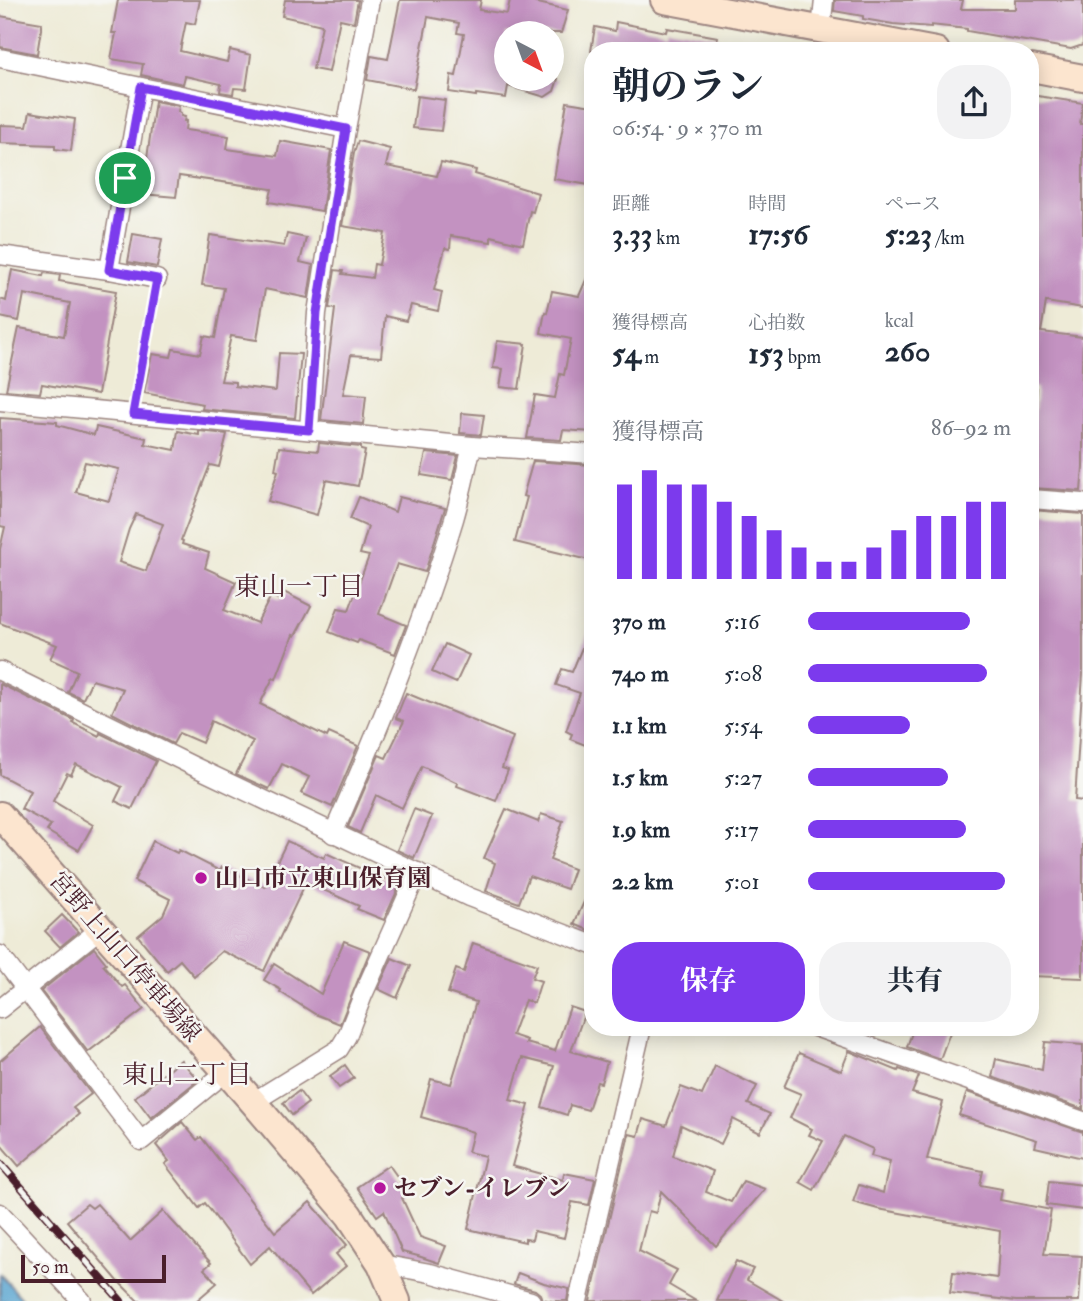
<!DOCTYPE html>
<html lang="ja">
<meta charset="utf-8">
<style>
:root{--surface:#fff;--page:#f2f2f3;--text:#1f2937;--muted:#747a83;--accent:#7c3aed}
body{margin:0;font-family:"IM FELL Double Pica","Noto Serif JP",serif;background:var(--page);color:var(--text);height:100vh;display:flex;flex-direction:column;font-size:26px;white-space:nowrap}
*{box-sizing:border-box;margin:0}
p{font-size:23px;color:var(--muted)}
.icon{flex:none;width:38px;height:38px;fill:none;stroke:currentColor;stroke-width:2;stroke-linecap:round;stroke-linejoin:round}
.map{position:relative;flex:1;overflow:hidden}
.side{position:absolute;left:584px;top:42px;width:455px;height:994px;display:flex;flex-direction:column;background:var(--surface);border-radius:28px;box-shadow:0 4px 18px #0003}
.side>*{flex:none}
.needle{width:46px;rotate:139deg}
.tools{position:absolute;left:494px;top:21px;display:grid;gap:14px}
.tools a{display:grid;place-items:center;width:70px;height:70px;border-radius:50%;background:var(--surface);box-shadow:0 4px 18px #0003;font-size:35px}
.scale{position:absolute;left:21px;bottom:18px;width:145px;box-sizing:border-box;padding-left:7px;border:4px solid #4a1f2b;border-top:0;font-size:19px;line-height:24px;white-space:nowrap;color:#4a1f2b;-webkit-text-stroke:5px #f6f6f2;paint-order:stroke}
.pin{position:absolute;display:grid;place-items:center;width:60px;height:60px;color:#fff;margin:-30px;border:4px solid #fff;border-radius:50%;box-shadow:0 2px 7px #0007}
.round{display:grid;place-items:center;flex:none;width:74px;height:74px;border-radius:28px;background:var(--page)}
.head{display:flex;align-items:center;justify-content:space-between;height:119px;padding:0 28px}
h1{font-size:38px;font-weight:700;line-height:52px}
.figures{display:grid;grid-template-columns:repeat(3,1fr);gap:10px;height:119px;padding:7px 28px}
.figures div{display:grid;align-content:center}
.figures b{font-size:30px;font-weight:700}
.figures small{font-size:19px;font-weight:400}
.figures p{font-size:19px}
.chart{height:196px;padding:14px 28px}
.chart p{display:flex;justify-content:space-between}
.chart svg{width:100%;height:126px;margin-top:7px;stroke:var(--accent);stroke-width:6}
.button{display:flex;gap:14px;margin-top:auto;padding:14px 28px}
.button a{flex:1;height:80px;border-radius:28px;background:var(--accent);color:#fff;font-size:28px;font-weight:700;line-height:80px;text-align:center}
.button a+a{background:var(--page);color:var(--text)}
ul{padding:0 28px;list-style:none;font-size:23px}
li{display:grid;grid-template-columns:112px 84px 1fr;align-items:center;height:52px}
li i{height:18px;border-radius:9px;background:var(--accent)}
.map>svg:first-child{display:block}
.water{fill:#58a4d0;stroke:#51627e;stroke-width:2}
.building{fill:#c392c1;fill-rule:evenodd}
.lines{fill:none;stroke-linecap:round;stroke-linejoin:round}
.minor-casing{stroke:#9c8581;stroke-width:21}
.secondary-casing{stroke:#9c8581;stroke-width:30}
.path{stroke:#9c8581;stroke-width:3.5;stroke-dasharray:2 5;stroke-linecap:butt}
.minor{stroke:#fff;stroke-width:18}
.secondary{stroke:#fce5cf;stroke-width:26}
.rail-casing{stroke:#4a1f2b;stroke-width:8}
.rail{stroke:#f6f6f2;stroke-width:5;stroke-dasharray:16;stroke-linecap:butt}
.route-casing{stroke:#fff;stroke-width:14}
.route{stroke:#7c3aed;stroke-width:9}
.poi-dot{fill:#b5179e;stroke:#f6f6f2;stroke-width:2.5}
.labels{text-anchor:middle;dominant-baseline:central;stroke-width:5;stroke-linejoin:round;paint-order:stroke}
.poi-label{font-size:24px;font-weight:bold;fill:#4a1f2b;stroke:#f6f6f2;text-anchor:start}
.street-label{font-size:24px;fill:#4a1f2b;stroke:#f6f6f2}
.neighbourhood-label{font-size:26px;fill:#4a1f2b;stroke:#f6f6f2}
</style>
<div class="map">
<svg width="1083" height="1301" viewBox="0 0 1083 1301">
<rect width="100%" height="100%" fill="#f6f6f2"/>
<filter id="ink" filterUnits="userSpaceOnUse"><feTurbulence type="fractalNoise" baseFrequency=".0143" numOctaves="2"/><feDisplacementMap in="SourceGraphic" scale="14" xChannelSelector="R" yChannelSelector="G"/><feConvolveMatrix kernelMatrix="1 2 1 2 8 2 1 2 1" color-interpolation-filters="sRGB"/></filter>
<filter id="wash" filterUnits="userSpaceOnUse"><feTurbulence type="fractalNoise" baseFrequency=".00686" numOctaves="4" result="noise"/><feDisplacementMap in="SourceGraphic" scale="28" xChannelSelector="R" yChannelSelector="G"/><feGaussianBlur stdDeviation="1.57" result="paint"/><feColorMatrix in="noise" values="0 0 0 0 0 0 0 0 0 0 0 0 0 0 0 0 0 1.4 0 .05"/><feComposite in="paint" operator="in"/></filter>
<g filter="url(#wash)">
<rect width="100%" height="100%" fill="#eeebd7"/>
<!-- water -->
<polygon class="water" points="0,1274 24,1301 0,1301"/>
<g id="blocks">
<!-- building -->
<g class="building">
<polygon points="118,0 200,0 195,24 186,22 180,51 227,62 230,50 251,55 246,89 234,88 233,94 220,92 221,84 185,76 183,84 141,75 143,64 111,59 116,33 112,33"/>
<polygon points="285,0 358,0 354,22 340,19 329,72 313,69 322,25 282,16"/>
<polygon points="400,0 481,0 479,10 507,14 510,0 525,0 568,10 561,33 506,33 506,79 558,79 554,91 545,97 508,86 506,98 476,94 476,96 449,92 451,75 456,76 464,34 457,33 459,23 428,17 414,89 367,80 371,56 388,59"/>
<polygon points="835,0 963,0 961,9 1015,9 1015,0 1083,0 1083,45 1071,49 967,31 967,29 931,25 931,27 893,24 863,19 863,16 834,11"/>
<polygon points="0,16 42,23 37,54 0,47"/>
<polygon points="616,22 666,32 667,28 718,37 715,51 591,51 595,27 615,31"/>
<polygon points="1031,95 1083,103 1080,124 1083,124 1083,308 1046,302 1041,332 1083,337 1081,395 1083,395 1083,467 1081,491 1031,488 1031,421 1034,421 1037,388 1031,387"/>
<polygon points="417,96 445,100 441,131 413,128"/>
<polygon points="155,101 179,106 178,112 181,113 181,116 185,117 184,121 186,121 185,130 229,136 227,149 277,156 280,141 331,150 322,211 269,202 272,189 179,176 176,197 142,194"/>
<polygon points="567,102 593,106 593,177 590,177 589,185 554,179"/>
<polygon points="30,112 75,119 71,151 55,149 55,145 0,143 0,125 27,126"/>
<polygon points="358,141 390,149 386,166 437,176 441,162 476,170 475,174 538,193 533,212 530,211 523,244 491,236 491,242 451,236 450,249 445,248 434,290 442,292 438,311 411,305 406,321 385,316 381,357 351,355 343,394 366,396 363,424 321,420 335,309 329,308 335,270 343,271 342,274 372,278 374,264 379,265 385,233 342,226 354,153"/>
<polygon points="133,234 162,239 157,267 128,262"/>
<polygon points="287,234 306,238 300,262 313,265 308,298 265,289 257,340 231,336 221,381 235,382 235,386 275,391 276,390 279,353 301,354 295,418 202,409 203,404 144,393 152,354 171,357 173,349 200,354 204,336 215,338 224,288 202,285 210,235 284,246"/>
<polygon points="593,264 593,432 563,430 561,440 527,438 535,395 555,398 560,374 564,375 571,339 541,333 545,312 547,313 552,291 579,296"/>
<polygon points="12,270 43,276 44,273 60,275 59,281 116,291 98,394 42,384 40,393 6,390 19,328 64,336 70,303 24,294 19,321 0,317 0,299 6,301"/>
<polygon points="497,341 526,344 519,389 500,387 503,369 493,368"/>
<polygon points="462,413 484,415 481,435 460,433"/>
<path d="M0,418l57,4v3l37,10 2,-8 50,11 -1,6 30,6 3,-19 21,4v-4l28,3 -8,33 -9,-2 -29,75 2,1 -1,3 27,9 -4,15 31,14 -12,28 33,13 14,-27 9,4 4,-8 27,14 -16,30 -2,-1 -17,44 -3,-1 -13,26 67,33 2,-4 29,13 -26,61 -31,-14 8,-16 -27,-13 -13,25 -33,-15 17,-33 -42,-20 -9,22 -23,-10 -6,11 -61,-31 11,-24 -31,-9 -9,19 -15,-7 9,-21 -27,-12 7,-14 -57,-22v-74l5,-22 -5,-1zM85,462l34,7 -10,32 -33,-9zM136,514l27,10 -17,47 -27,-9 10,-33z"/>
<polygon points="319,443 361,447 361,450 365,451 358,486 326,480 317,515 268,501 278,471 275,470 279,447 318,451"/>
<polygon points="426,453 458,456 452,480 421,475"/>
<polygon points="533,461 591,465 589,486 593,487 593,561 515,542 527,497 523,496"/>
<polygon points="359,497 395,512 399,497 445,508 425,572 397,564 379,614 406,625 395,654 359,640 357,643 329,632 338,608 349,610 369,556 360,554 368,527 350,519"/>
<polygon points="1031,510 1083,514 1083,674 1075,800 1083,801 1083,978 1031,976"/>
<polygon points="593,621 593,748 570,739 572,734 566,731 580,693 556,685 562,669 572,672"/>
<polygon points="445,644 469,655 456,683 432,672"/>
<polygon points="0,684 74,720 73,723 99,736 100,733 156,761 132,809 115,801 122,787 76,764 71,775 67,773 53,801 93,825 79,850 47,831 51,825 21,809 30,791 0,775"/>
<polygon points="406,693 513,737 502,768 508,770 496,801 457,786 458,783 422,766 402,808 376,795 360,833 348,827 379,755 386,758 404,721 396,718"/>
<polygon points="414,809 432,816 414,858 397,850"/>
<polygon points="506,809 538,822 541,814 563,821 550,860 574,869 567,889 529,876 519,903 486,891 495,863 484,858"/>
<polygon points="153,841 177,853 179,850 220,871 222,867 265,887 287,841 324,858 326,853 384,879 388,871 403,878 384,920 357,909 359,906 306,882 264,971 222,951 194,976 180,960 167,971 138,936 163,915 170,899 134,881"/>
<polygon points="593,882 593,932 574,924"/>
<polygon points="62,915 78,932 60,947 45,931"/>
<polygon points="344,941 370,951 340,1024 315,1014 280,992 281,990 264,980 274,964 321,994"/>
<polygon points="473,943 537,965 532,978 541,981 534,1003 525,1000 512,1035 527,1040 526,1043 555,1051 570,1007 585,1012 571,1051 607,1062 601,1083 597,1082 588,1110 570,1105 567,1115 542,1107 554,1066 522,1058 510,1100 529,1105 512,1166 563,1180 564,1173 595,1179 589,1205 572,1202 564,1238 534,1231 532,1240 525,1239 525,1242 468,1229 485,1156 468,1152 473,1132 421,1117 431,1079 451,1084 476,1002 448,993 456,969 464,972"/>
<polygon points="94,948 106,963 103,965 122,987 125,985 144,1009 88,1052 41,991"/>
<polygon points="392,958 411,966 397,998 378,989"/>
<polygon points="40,1027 91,1094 73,1108 79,1114 19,1166 0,1144 0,1061"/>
<polygon points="914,1027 952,1027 940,1059 907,1047"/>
<polygon points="1045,1042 1083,1045 1083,1109 992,1077 996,1059 1042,1070"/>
<polygon points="849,1051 898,1071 899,1069 919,1076 912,1093 943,1102 927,1159 983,1171 980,1185 1002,1189 1000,1200 1051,1210 1044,1254 1082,1256 1079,1301 1016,1301 950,1293 953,1272 997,1278 1000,1231 878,1209 853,1202 859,1185 883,1193 890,1161 871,1156 873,1149 844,1136 814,1190 800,1182 823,1141 809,1135 812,1129 790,1118 801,1094 784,1087 799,1053 841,1071"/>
<polygon points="181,1060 198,1080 151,1118 135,1097"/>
<polygon points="345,1065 354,1078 339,1088 330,1076"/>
<polygon points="715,1066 757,1086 748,1104 770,1114 760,1133 733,1119 721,1144 681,1125 673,1156 713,1171 706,1192 731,1202 743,1181 765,1189 716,1246 661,1191 656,1213 649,1211 639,1251 677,1270 669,1285 696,1301 590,1301 629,1134 638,1136 643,1119 666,1126 681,1087 702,1095"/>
<polygon points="299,1091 308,1103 292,1115 283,1103"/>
<polygon points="967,1092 1083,1132 1083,1158 1035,1147 1037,1140 959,1115"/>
<polygon points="182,1122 197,1140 201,1137 275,1232 310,1202 347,1245 336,1254 346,1266 311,1295 270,1246 250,1264 205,1203 199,1208 165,1164 169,1161 156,1145"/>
<polygon points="389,1165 409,1193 402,1198 420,1237 446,1246 439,1263 418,1256 402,1252 384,1211 377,1216 357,1187"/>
<polygon points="1049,1181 1083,1185 1083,1210 1046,1205"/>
<polygon points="87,1204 92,1208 97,1204 130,1241 163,1211 211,1263 204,1269 217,1283 196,1301 138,1301 118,1281 67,1221"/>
<polygon points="736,1261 753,1269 747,1280 783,1301 717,1301"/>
<polygon points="518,1273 544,1283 569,1289 567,1301 552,1301 542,1299 540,1294 535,1290 514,1284"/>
</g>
</g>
</g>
<g filter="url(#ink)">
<use href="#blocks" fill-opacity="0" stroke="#9c8581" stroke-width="2"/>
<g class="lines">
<defs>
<g id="minor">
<polyline points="821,30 824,0"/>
<polyline points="0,58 346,129"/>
<polyline points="0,255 109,270 157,279"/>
<polyline points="109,270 141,87"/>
<polyline points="0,401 472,446 593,454"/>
<polyline points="309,430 317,313 346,129 370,0"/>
<polyline points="1031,499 1083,503"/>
<polyline points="0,671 193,766 469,897 593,945"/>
<path d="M333,834c45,-103 88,-207 121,-315 7,-24 12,-49 18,-73"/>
<polyline points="0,955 141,1141 226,1072"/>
<polyline points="0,1009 100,929"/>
<polyline points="815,1027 1083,1121"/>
<polyline points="253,1102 339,1049 347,1036 363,995 418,872"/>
<polyline points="0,1213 82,1301"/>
<polyline points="381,1264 430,1273 531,1301"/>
<polyline points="578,1301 642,1027"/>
</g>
<g id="secondary">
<polyline points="664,0 936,51"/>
<polyline points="1031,68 1083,78"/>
<polyline points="0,815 253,1102 349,1215 381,1264 397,1301"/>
</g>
</defs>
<!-- minor casing -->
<use href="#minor" class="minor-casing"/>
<!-- secondary casing -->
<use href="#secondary" class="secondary-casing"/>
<!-- path -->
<polyline class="path" points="136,398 154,295"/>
<!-- minor -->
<use href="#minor" class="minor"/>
<!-- secondary -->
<use href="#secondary" class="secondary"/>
<defs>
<polyline id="rail" points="0,1163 121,1301"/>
</defs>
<!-- rail casing -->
<use href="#rail" class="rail-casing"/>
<!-- rail -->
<use href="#rail" class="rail"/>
</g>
</g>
<g class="lines" filter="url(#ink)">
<defs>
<polygon id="route" points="141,87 346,129 317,313 309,430 133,414 157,279 109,270"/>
</defs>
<!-- route casing -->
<use href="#route" class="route-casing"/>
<!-- route -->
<use href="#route" class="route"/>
</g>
<!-- markers -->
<g class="poi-dot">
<circle cx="201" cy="878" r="7"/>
<circle cx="380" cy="1188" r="7"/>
</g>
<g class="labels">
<!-- poi labels -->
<g class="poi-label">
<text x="215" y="878">山口市立東山保育園</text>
<text x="394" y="1188">セブン-イレブン</text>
</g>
<!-- street labels -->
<g class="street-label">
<text transform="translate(125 957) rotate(49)">宮野上山口停車場線</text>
</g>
<!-- neighbourhood labels -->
<g class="neighbourhood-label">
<text x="299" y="587">東山一丁目</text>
<text x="187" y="1075">東山二丁目</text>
</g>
</g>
</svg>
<div class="tools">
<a><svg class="needle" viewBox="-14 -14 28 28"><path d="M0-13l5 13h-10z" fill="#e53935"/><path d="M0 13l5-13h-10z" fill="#747a83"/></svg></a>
</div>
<div class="scale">50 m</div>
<div class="pin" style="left:125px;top:178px;background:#1e9e55"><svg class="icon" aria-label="arrive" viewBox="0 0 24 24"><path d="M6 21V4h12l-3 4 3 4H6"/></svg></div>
<section class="side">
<div class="head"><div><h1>朝のラン</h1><p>06:54 · 9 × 370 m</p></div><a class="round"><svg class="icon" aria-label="share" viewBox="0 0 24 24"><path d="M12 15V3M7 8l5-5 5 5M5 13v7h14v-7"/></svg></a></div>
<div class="figures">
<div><p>距離</p><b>3.33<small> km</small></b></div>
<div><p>時間</p><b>17:56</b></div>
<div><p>ペース</p><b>5:23<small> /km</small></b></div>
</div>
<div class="figures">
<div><p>獲得標高</p><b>54<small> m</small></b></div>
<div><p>心拍数</p><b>153<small> bpm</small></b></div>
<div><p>kcal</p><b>260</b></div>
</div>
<div class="chart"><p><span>獲得標高</span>86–92 m</p>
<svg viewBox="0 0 160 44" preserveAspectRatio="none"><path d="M5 44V11M15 44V6M25 44V11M35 44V11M45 44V17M55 44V22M65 44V27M75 44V33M85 44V38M95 44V38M105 44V33M115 44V27M125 44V22M135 44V22M145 44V17M155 44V17"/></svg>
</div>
<ul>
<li><b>370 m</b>5:16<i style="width:80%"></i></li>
<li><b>740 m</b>5:08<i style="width:88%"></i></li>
<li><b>1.1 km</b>5:54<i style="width:50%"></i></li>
<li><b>1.5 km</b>5:27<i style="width:69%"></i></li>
<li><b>1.9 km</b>5:17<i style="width:78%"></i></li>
<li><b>2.2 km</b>5:01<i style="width:97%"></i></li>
</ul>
<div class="button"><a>保存</a><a>共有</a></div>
</section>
</div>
